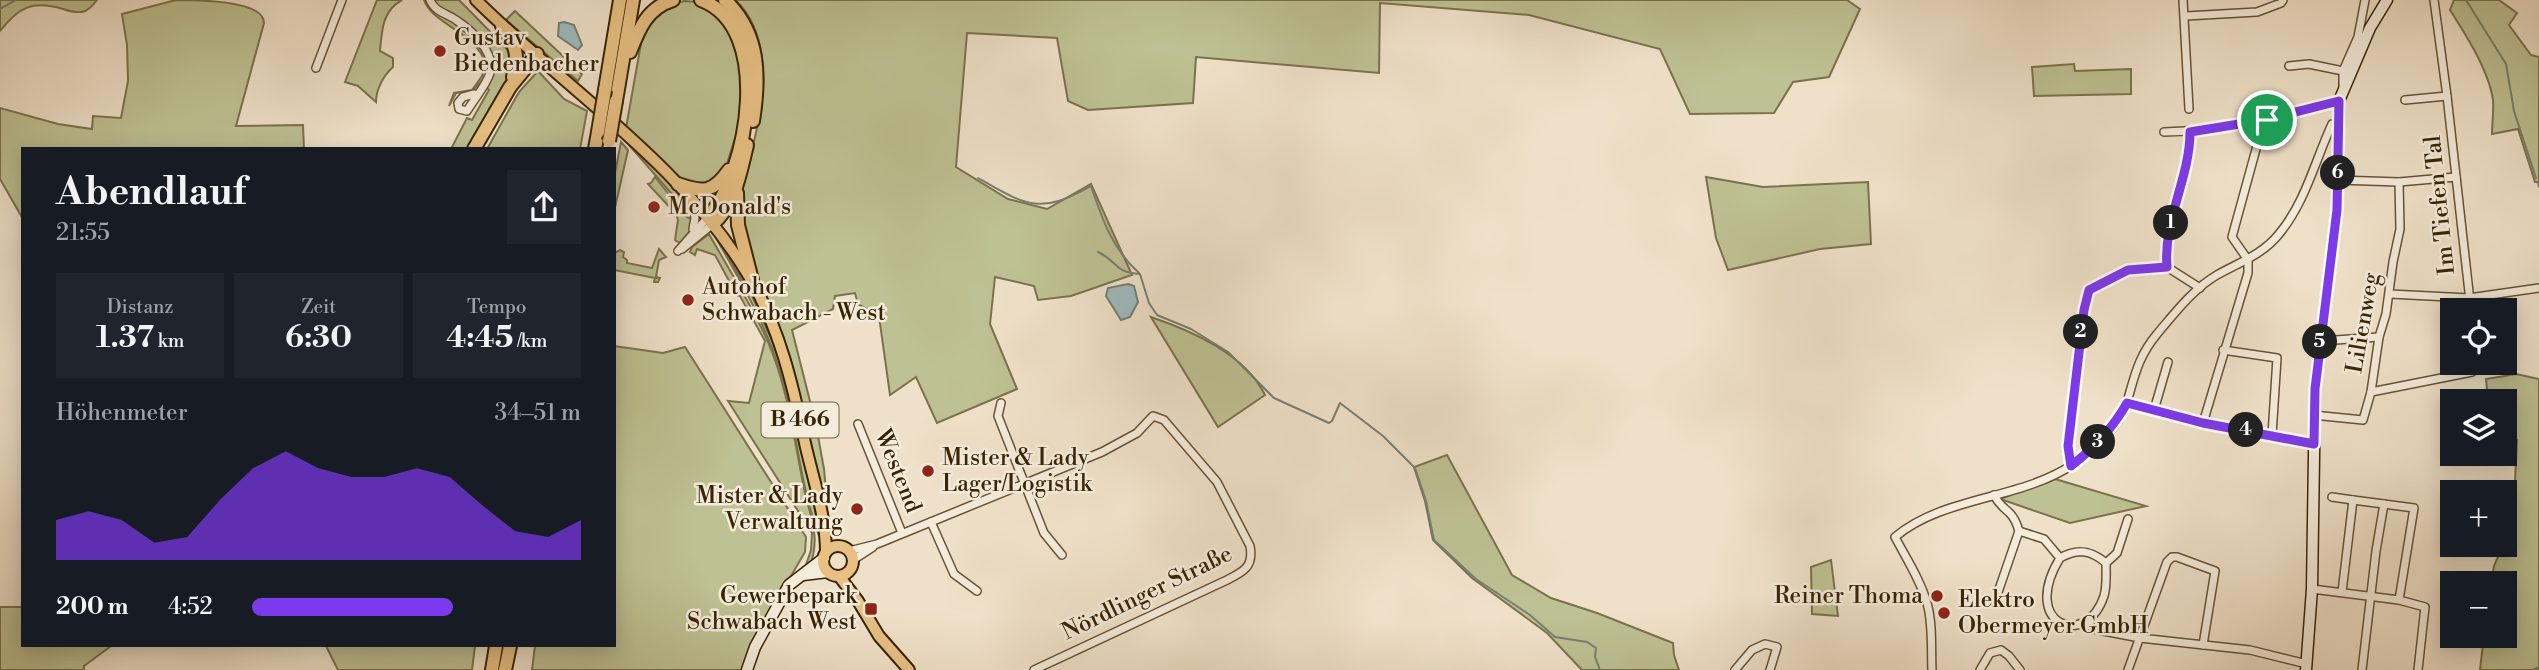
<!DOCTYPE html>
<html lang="de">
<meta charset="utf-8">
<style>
:root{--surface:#171b24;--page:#20242c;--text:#f1f3f6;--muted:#9ea1a6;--accent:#7c3aed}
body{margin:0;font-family:"Libre Bodoni",serif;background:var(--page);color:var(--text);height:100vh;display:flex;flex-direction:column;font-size:26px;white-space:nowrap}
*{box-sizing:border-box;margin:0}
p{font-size:23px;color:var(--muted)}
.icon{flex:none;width:38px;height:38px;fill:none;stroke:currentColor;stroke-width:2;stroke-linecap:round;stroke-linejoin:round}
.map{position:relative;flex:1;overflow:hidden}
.details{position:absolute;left:21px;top:147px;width:595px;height:500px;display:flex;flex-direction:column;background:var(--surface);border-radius:0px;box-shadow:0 4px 18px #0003}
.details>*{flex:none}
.tools{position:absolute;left:2440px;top:298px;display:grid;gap:14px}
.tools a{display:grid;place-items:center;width:77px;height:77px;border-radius:0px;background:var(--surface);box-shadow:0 4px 18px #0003;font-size:35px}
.pin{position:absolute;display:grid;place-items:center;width:60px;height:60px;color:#fff;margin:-30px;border:4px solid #fff;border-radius:50%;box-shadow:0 2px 7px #0007}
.km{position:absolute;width:35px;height:35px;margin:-18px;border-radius:50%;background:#222;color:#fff;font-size:19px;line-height:35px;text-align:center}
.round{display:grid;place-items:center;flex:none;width:74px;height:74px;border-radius:0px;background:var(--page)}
.headline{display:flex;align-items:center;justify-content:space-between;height:119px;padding:0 35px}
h1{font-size:38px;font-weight:800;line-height:52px}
.figures{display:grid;grid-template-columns:repeat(3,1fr);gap:10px;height:119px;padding:7px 35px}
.figures div{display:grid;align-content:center;border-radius:0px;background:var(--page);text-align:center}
.figures b{font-size:30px;font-weight:800}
.figures small{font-size:19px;font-weight:400}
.figures p{font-size:19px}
.chart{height:196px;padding:14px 35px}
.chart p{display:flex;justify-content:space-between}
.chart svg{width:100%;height:126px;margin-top:7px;fill:var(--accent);opacity:.7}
ul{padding:0 35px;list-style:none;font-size:23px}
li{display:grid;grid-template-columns:112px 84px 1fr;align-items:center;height:52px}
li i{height:18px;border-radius:9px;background:var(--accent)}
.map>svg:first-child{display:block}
.green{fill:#bec193;stroke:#7b724c;stroke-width:2}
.water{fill:#9ebbc0;stroke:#757f75;stroke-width:2}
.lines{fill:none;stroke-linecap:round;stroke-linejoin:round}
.stream{stroke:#757f75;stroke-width:2}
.street-casing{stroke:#665336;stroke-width:10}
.secondary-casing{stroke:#382405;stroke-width:13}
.primary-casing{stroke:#382405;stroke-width:14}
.highway-casing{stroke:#382405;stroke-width:16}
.street{stroke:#f5ecdc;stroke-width:7}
.secondary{stroke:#f5ecdc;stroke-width:10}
.primary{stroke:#e8c084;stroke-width:10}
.highway{stroke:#e8c084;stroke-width:12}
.highway-bridge-casing{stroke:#382405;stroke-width:16;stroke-linecap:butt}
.highway-bridge{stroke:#e8c084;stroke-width:12}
.route-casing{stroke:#fff;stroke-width:14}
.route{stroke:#7c3aed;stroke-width:9}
.poi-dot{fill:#8f2418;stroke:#f5ecdc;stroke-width:2.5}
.labels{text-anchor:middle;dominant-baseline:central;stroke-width:5;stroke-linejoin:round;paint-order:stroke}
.shield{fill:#f5ecdc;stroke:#716046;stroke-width:2}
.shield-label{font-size:21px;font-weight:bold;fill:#382405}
.poi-label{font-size:23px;fill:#382405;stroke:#f5ecdc;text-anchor:start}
.street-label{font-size:23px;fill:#382405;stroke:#f5ecdc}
</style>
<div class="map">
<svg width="2539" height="670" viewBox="0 0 2539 670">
<rect width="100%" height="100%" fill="#efe1c9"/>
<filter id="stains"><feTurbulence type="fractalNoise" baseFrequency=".00286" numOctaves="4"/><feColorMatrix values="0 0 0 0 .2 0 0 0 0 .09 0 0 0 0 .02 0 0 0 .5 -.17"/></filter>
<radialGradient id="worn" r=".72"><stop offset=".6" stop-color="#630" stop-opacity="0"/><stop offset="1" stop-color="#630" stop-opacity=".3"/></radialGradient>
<!-- green -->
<g class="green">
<path d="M0,0h97c-3,4 -7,9 -12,11 -7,3 -16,0 -22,-2 -31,-9 -44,-2 -63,22z"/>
<path d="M176,0c20,0 88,0 88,23l-28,103 67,-1 1,24h-281v70l-23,-40v-71l58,16 34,5 1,-13 28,2 7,-37 -1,-36 -5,-31z"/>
<path d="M377,0h25c-20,11 -20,30 -22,51l13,7v9c-9,8 -17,22 -17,35l-18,-16 -13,-4z"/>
<path d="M424,0h4c16,13 64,46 61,69 -2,8 -11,16 -17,22l-16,2 -7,13 5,-13 18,-3 10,-14 4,-12c-11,-33 -53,-39 -62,-64z"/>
<path d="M432,0h27l52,53 2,15 -8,18 -38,63h-16l16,-31 5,2 17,-30 -3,-3c3,-8 9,-18 8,-26 -3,-21 -46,-45 -62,-61z"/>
<path d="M735,0h1112l13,9 -31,68 -36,5 -19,31 -84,1 -30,-65 -131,-34 -149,-12 -1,70 -183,-16 -3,46 -105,7 -20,-9 -11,-63 -90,-5 -11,134 52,32 39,10 44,-25 41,91 -61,21 -33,4 -4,-14 -39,-9 -5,47 27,65 -80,34 -21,-46 -26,18 -11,-79 -21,-12 -3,-11 -20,3 -2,13 -41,21 24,95 8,44 2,22c-20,-22 -26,-92 -33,-122 -13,-52 -47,-98 -52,-151 -2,-19 3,-38 8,-57 10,-39 20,-76 11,-115 -4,-18 -11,-34 -25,-46z"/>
<path d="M2454,0h45l18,13 -8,12 22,30 8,2v125h-4l-17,-53 -26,5c0,-11 2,-23 1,-34 -4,-29 -27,-65 -43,-90z"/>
<path d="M684,1l16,1 20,11 21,45v61l-16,51 -4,7 -19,10 -19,-7 -57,-52 16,-90c8,-20 22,-32 42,-37z"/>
<polygon points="515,11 582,74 578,81 506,20"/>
<polygon points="2074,64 2075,71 2131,69 2131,94 2034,96 2032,67"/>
<polygon points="538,71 564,99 587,111 580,149 487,149 519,92"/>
<polygon points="621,142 628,150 614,212 614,178"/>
<path d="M629,145c16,14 59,53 63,72z"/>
<polygon points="655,177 687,217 693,220 690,231 680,243 675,240 678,220 676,214 648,184 651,183"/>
<polygon points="1706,177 1763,187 1868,182 1871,244 1820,249 1728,270 1716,238"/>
<path d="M709,234c20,36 43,71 59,108 20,46 26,98 36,146 6,30 17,47 6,78l-4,-1 5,-15 1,-17 -84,-132 21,2 16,-62 -25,-45 -10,-3 4,-3 -19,-35 -18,-6 -2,6 -5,-3 2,-5z"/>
<path d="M716,238l36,58 25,56 9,26 33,151 -1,4c-19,-51 -21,-106 -37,-158 -14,-49 -40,-93 -65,-137z"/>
<polygon points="659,249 666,257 659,260 656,277 660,278 658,282 654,282 655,278 614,270 614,253 620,250 624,252 623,257 627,260 627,263 652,268"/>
<path d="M1151,317c41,14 94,37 114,78l-47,32z"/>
<polygon points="614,346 663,353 685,347 806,537 805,552 773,607 744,670 532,670 535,646 614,646"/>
<polygon points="2516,374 2539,379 2539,670 2480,670 2484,635 2504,635 2504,583 2491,583 2494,566 2513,522 2517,440 2504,438 2504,401 2488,401 2486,379"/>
<polygon points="1447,455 1512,575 1551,598 1597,613 1673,643 1674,655 1679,670 1582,670 1547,633 1472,578 1433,540 1425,501 1414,467"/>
<polygon points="2055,479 2146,506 2070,523 2000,499"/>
<polygon points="1831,560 1838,616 1812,614 1811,567"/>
<polygon points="0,607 23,607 23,646 111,646 84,666 84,670 0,670"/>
<polygon points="326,646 475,646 472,670 338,670"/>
</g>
<!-- water -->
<g class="water">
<polygon points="564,22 574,25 582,45 578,50 558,36 559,23"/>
<polygon points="1128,284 1134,286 1138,302 1130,317 1121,320 1106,296 1108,288"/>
</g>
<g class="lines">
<!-- stream -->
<g class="stream">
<polyline points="2466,0 2506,64 2514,111 2536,178"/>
<polyline points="0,9 16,0"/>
<path d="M978,178c49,28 62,37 113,8 11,33 22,64 48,87"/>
<polyline points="2538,183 2539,187"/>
<path d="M1098,252c20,9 15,20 42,22l9,29 8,12 34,14 37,23 46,46 55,25 3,-2 8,-18 43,33 32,32 11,33 8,39 42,39 54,36 25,22 32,5 9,6 -1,9 5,13"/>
<polyline points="2533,670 2539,667"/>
</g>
<defs>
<g id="street">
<path d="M430,0c5,12 16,13 26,20 15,10 40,32 34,53 -4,13 -16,26 -23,38l-8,-2 -1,-6 5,-6 11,-3 2,1"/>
<polyline points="2183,0 2189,109"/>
<polyline points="2434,0 2447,96 2471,310"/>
<polyline points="2186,16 2257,12 2281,3 2283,0"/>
<polyline points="2289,66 2309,64 2343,71"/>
<polyline points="316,68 342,0"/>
<polyline points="2343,87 2343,71 2358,37 2365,0"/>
<polyline points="2405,100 2447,96"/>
<path d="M2164,132c60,-1 118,-16 175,-31"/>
<path d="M2190,132c-1,46 -27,88 -23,135l33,21"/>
<polyline points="2338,180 2399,182 2456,177"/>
<polyline points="692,203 695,218 693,229"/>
<polyline points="682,249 713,224"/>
<polyline points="678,251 708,217"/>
<polyline points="2390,294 2469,298 2539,288"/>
<polyline points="2321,341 2379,337"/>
<polyline points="2223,350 2277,358 2272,435"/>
<polyline points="2371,392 2472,372 2480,365 2479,362"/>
<polyline points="1001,403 998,416 1044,533 1062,555"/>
<polyline points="2127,403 2203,423 2313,444"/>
<polyline points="2154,410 2168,362"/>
<polyline points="2313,415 2363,420 2371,392 2379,337 2386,314 2393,262 2400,229 2399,182"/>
<polyline points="2203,423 2248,273 2248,260 2232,237 2264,120"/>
<polyline points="858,424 902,533"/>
<polyline points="2071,466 2068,446 2084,305 2089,290 2128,270 2167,267"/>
<path d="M1994,495c9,18 18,12 25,36l-23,67"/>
<polyline points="2332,497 2353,500"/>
<polyline points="931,522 954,574 977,591"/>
<path d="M2019,531l25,8 16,19c17,-10 31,-8 46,5 0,11 1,23 -2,33 -18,54 -85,29 -44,-38"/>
<path d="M849,551l28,-7 225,-92 35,-19 16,-17 11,4 53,62 33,64c4,21 -7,26 -23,34l-193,90"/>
<polyline points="853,560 873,547"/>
<polyline points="2106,563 2117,553 2128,519"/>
<polyline points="2312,589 2399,600 2425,607 2418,670"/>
<polyline points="2342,592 2353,500 2414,508 2399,600"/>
<polyline points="2088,621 2093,629 2140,638 2250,650 2307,664"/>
<polyline points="1735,670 1752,650 1765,644 1777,647 1770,670"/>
<path d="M1932,670c-1,-22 1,-46 -5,-67 -7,-24 -21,-45 -32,-66 49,-41 124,-37 177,-72 20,-13 48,-39 55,-63 8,-27 11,-45 30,-68 17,-20 37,-46 60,-59 23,-13 45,-20 62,-41 26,-31 36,-73 53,-110h6"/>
<polyline points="1980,670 1990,653 2001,650 2009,656 2020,670"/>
<polyline points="2128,670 2167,562 2172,557 2177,557 2215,571 2203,645"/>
<polyline points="2362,670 2376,551 2384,504"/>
</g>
<g id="secondary">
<polyline points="803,575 828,572"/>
<polyline points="747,670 755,647 789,585 824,558"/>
<polyline points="2306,670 2312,589 2315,389 2337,210 2339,101 2370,28 2387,0"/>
</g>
<g id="primary">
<path d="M476,0c92,91 207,164 274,278 30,51 43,108 55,165 8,36 21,73 21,109"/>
<circle cx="838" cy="561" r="15"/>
<polyline points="839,576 858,601 879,636 909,670"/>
</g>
<g id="highway">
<path d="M701,0c73,27 47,173 7,217"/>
<path d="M725,0c35,33 35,76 28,121"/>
<path d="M502,26c13,18 18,29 11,51"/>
<path d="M630,52c9,-23 17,-44 43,-52"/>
<polyline points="605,90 620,0"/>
<polyline points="616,101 633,0"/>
<polyline points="474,149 510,87 537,54"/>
<polyline points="595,149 598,132"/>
<path d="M678,184c25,9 35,9 51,-14"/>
<polyline points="737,193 738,225 752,280"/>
<path d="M713,224c23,-21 27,-51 34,-79"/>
<polyline points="492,670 496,646"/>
<polyline points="505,670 510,646"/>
</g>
</defs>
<!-- street casing -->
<use href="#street" class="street-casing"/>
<!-- secondary casing -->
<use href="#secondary" class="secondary-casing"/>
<!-- primary casing -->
<use href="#primary" class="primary-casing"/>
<!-- highway casing -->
<use href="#highway" class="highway-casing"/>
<!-- street -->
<use href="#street" class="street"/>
<!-- secondary -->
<use href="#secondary" class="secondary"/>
<!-- primary -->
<use href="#primary" class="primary"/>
<!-- highway -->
<use href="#highway" class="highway"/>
<defs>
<g id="highway-bridge">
<polyline points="598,132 605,90"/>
<polyline points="609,141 616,101"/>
</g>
</defs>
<!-- highway-bridge casing -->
<use href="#highway-bridge" class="highway-bridge-casing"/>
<!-- highway-bridge -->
<use href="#highway-bridge" class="highway-bridge"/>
</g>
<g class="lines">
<defs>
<path id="route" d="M2339,101l-2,109 -22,179 -1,55 -111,-21 -76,-20c-14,25 -33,45 -56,63l-3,-20 16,-136 5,-20 39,-20 39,-3c-4,-47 23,-89 23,-135l74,-12z"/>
</defs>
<!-- route casing -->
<use href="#route" class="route-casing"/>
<!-- route -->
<use href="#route" class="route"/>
</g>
<!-- markers -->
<g class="poi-dot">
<circle cx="440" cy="51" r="7"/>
<circle cx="654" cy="207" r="7"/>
<circle cx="688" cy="300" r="7"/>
<circle cx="928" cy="471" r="7"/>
<circle cx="857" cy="509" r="7"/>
<circle cx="1937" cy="596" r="7"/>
<rect x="864" y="602" width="14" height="14" rx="3.5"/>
<circle cx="1944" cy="613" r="7"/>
</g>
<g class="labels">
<!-- shield labels -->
<rect class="shield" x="761.5" y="402.5" width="77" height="35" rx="5"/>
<g class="shield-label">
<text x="800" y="420">B 466</text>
</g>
<!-- poi labels -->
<g class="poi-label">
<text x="454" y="38">Gustav<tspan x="454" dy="26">Biedenbacher</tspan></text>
<text x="668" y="207">McDonald's</text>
<text x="702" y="287">Autohof<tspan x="702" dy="26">Schwabach - West</tspan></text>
<text x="942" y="458">Mister &amp; Lady<tspan x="942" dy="26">Lager/Logistik</tspan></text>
<text x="843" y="496" text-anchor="end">Mister &amp; Lady<tspan x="843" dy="26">Verwaltung</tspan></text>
<text x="857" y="596" text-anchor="end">Gewerbepark<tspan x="857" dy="26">Schwabach West</tspan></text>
<text x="1923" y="596" text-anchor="end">Reiner Thoma</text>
<text x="1958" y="600">Elektro<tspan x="1958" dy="26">Obermeyer GmbH</tspan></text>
</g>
<!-- street labels -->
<g class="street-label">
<text transform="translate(2440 205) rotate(-96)">Im Tiefen Tal</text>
<text transform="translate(2363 323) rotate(-80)">Lilienweg</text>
<text transform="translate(898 471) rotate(68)">Westend</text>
<text transform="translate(1147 593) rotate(-26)">Nördlinger Straße</text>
</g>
</g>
<rect width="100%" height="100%" filter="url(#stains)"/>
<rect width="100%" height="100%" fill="url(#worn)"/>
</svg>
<div class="tools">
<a><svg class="icon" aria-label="locate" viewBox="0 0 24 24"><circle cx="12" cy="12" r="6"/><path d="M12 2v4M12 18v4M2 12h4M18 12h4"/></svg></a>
<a><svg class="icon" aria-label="layers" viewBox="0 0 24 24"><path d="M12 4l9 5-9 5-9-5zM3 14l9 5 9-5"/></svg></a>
<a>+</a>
<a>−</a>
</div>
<div class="pin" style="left:2267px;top:120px;background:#1e9e55"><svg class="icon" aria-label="arrive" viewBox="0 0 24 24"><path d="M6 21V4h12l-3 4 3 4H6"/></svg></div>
<b class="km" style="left:2171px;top:223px">1</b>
<b class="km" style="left:2081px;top:332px">2</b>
<b class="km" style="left:2098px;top:442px">3</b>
<b class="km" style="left:2246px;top:430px">4</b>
<b class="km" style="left:2320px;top:342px">5</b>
<b class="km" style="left:2338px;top:173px">6</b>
<section class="details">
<div class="headline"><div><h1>Abendlauf</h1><p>21:55</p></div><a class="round"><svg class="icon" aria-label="share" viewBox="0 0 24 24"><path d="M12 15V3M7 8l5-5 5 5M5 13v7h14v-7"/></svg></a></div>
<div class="figures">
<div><p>Distanz</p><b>1.37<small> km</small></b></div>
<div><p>Zeit</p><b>6:30</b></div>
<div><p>Tempo</p><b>4:45<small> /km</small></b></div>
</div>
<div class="chart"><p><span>Höhenmeter</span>34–51 m</p>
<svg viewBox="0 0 160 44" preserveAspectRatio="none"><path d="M0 44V30L10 27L20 30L30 38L40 36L50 23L60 12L70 6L80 12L90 15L100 15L110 12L120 15L130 25L140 34L150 36L160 30V44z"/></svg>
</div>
<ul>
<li><b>200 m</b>4:52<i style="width:61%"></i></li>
</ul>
</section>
</div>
